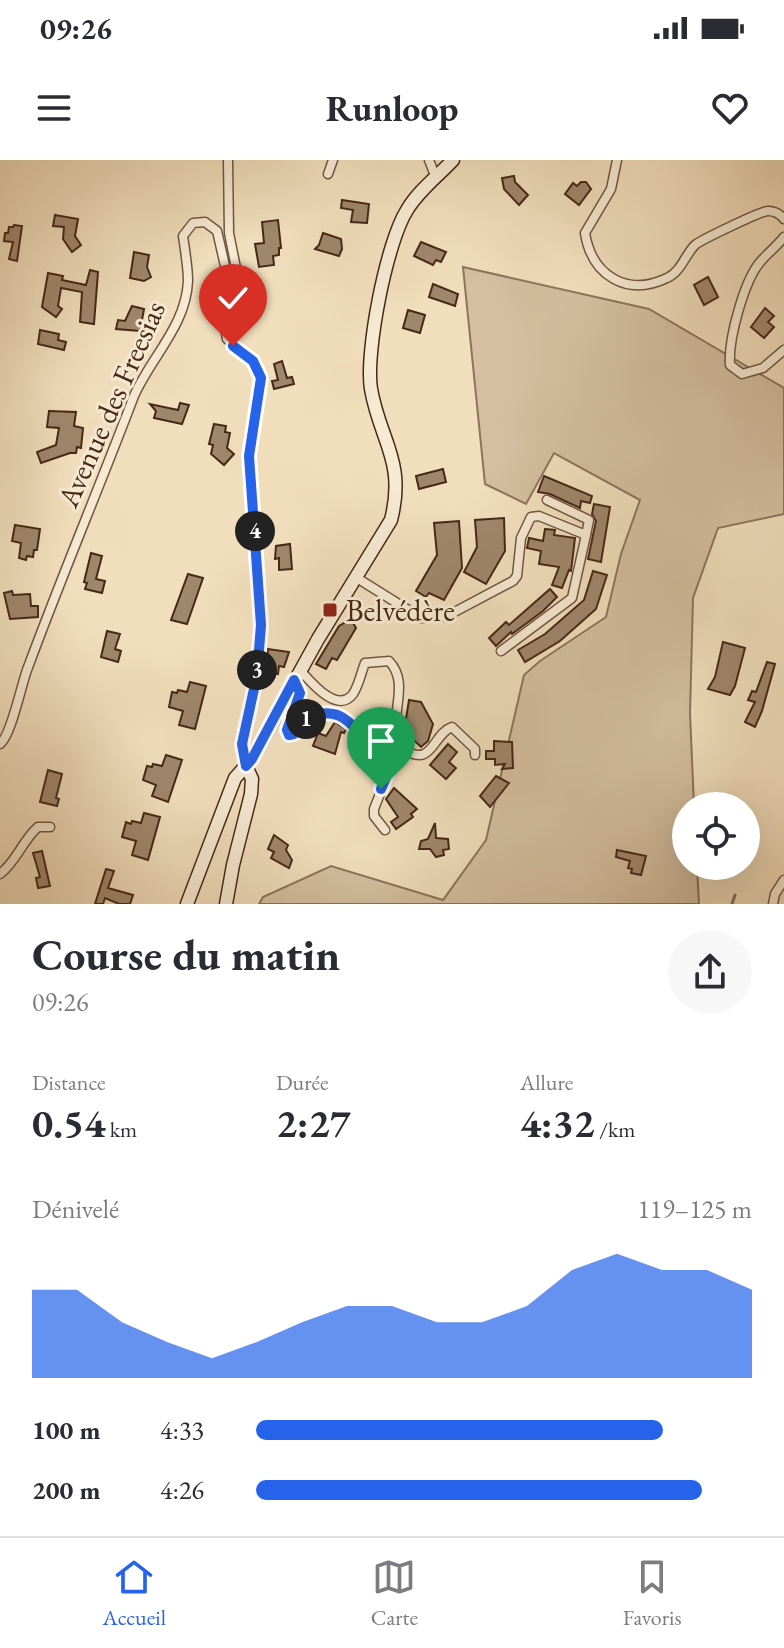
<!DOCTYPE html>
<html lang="fr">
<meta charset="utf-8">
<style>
:root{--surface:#fff;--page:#f7f7f7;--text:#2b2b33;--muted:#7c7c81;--line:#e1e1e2;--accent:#2563eb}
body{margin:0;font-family:"EB Garamond",serif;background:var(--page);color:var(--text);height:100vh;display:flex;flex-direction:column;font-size:30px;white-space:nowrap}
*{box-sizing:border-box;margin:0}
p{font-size:26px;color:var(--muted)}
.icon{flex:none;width:44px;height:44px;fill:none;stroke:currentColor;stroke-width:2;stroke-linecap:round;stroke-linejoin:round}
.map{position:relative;height:744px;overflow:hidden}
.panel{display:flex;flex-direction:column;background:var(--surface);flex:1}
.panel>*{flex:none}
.fabs{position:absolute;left:672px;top:632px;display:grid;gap:16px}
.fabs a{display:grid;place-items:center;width:88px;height:88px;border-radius:50%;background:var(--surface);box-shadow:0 8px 32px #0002;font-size:40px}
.pin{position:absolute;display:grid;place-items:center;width:68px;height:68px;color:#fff;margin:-82px -34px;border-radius:50% 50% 50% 0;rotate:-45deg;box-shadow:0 0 8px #0007}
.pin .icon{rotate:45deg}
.km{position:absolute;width:40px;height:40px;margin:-20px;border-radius:50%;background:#222;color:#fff;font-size:22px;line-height:40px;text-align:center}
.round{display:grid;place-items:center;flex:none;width:84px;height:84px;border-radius:42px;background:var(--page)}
.head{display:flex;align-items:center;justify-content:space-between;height:136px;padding:0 32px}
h1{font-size:44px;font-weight:700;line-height:60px}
.stats{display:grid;grid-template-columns:repeat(3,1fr);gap:12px;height:136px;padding:8px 32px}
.stats div{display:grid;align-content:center}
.stats b{font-size:40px;font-weight:700}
.stats small{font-size:22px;font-weight:400}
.stats p{font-size:22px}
.chart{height:224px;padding:16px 32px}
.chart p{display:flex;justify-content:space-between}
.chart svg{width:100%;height:144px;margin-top:8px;fill:var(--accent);opacity:.7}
ul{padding:0 32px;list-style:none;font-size:26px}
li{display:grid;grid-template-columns:128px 96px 1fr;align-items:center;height:60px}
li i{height:20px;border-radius:10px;background:var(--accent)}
.status{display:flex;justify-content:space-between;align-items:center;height:56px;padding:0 40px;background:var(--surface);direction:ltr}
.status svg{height:22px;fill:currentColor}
header{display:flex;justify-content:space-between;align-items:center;height:104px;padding:0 32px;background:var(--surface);font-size:36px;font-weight:700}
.tab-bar{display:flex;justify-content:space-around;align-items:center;height:112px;border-top:2px solid var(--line);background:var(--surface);font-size:22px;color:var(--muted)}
.tab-bar a{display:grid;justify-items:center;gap:4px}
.tab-bar .active{color:var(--accent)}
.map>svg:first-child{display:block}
.green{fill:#d4bfa0;stroke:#8d745b;stroke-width:2}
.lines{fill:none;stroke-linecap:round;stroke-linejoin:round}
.stream{stroke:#8a7058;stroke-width:3}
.building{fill:#9f876c;stroke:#462816;stroke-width:2}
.street-casing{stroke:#715640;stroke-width:11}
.secondary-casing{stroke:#462816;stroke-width:15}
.street{stroke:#f6ead3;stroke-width:8}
.secondary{stroke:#f6ead3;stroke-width:12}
.route-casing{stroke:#fff;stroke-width:16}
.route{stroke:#2563eb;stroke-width:10}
.poi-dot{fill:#8f2418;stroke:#f6ead3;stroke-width:3}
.labels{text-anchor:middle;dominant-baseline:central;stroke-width:6;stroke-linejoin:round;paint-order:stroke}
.street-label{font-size:30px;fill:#462816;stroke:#f6ead3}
.poi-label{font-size:30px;fill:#462816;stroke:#f6ead3;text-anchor:start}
</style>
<div class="status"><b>09:26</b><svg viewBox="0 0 49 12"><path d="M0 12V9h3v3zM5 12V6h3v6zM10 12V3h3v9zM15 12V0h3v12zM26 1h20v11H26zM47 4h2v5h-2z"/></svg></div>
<header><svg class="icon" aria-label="menu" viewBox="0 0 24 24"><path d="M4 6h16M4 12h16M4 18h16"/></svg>Runloop<svg class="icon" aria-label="heart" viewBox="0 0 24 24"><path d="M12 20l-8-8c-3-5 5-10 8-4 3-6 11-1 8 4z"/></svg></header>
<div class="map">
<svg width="784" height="744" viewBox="0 0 784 744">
<rect width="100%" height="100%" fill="#f1debc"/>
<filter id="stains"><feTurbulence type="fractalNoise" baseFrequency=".0025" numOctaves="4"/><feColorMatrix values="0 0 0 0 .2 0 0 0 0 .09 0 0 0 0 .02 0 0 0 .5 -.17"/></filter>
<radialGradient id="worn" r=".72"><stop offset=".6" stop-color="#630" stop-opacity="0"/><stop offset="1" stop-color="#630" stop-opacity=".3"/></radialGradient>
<!-- green -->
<polygon class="green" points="463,107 649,149 784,228 784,354 718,368 693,438 690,553 694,646 686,646 686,706 697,706 699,744 259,744 263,737 331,706 443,740 486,680 524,515 540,501 606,457 621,394 640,340 554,293 526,344 485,324"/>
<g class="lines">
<!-- stream -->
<polyline class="stream" points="732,744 735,735"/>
</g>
<!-- building -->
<g class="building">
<polygon points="514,16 515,22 528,35 519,45 504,29 502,18"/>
<polygon points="581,22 586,22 591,29 579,45 565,34 573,23 577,26"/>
<polygon points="342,40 369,44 367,63 351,62 353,50 341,48"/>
<polygon points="55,55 78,59 75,76 81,85 72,92 63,79 64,67 53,66"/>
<polygon points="278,60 281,88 279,88 279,95 273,96 274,105 259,107 255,84 264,83 262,62"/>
<polygon points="14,65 22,66 17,101 9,99 13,82 4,81 5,73 8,73 9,67 13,67"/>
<polygon points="323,73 341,79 342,89 339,96 315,89 319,85"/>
<polygon points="421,82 446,92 441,102 436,100 433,105 414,96"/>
<polygon points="134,92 149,95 147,107 151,117 144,121 130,118"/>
<polygon points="90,110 98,112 94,164 80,162 82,132 61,128 58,146 62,149 56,157 42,147 48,113 63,116 62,120 86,125"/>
<polygon points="708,117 718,137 704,145 694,125"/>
<polygon points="433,124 458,134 455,146 429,137"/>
<polygon points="132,146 144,149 140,171 116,169 118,160 125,161"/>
<polygon points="765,148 774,156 768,162 774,167 764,178 751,167"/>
<polygon points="408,150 425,155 420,173 403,168"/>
<polygon points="40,170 59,174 58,180 66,182 64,190 38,184"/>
<polygon points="282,201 287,218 292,217 294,224 274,229 272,221 278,220 274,204"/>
<polygon points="180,243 189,245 182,264 154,258 156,251 150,244 178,250"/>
<polygon points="49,251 76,252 74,266 83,268 81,288 77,287 76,293 70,293 41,303 37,292 56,285 59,268 47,267"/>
<polygon points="214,264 226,266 225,272 230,273 227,288 234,294 224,305 211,294 213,285 209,284"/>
<polygon points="443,309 446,322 419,329 416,316"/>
<polygon points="544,316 592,336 590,343 581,341 580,348 550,334 538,332"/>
<polygon points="594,344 610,347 601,402 588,399 596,361 592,354"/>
<polygon points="504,358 505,391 486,424 464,412 477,387 475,360"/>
<polygon points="459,361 462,408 444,440 429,433 426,437 416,431 437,395 434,363"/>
<polygon points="15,365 40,369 37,390 34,390 33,397 27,396 26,400 19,398 21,383 12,381"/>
<polygon points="545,369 555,370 554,375 575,378 571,411 569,410 562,428 552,425 559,407 539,404 541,391 527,388 529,378 543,381"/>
<polygon points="290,384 292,409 279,410 279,398 275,399 276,386"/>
<polygon points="91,393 102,396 96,419 105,421 102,433 85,429 87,423 84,422"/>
<polygon points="593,411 607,415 596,449 560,481 525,502 518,490 545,474 584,440"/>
<polygon points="188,414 203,418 187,464 171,460"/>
<polygon points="550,429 557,437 543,451 512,474 511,472 496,486 489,478 506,462 509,465"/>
<polygon points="12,431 13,435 30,434 31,446 38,446 38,457 10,459 4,433"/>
<polygon points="351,459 356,468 337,500 332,498 326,509 316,504 339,466"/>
<polygon points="107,471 120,474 115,489 121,491 118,502 101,497"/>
<polygon points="723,482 745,488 735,526 730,535 708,529 715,517"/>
<polygon points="268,489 289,492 284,507 279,506 278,514 265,512"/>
<polygon points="767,502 775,504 762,551 755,567 745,562 755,542 748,540 752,531 756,532"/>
<polygon points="190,522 206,526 195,569 179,565 183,551 169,547 172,532 177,533 178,530 187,532"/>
<polygon points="409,540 421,542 433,564 428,581 421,587 404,571"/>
<polygon points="335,562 346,569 344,573 341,572 335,594 313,586 318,573 326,576"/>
<polygon points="494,581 512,582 513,608 502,609 505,604 495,605 495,599 486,599 486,591 494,591"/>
<polygon points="448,584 457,592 449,602 456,608 446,619 430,605"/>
<polygon points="166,595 182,600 168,642 152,636 156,625 143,620 147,606 152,607 153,604 162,606"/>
<polygon points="48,610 62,614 56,638 59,639 57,646 40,642"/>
<polygon points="496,616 509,623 490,647 480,636"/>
<polygon points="394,628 417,649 411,654 413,657 396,669 391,662 398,657 386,639"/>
<polygon points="144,653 160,657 148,700 132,695 136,681 122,677 126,662 131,664 132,661 141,663"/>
<polygon points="435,663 436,678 448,679 449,689 443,690 444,695 436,697 430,689 419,689 421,681 428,679"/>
<polygon points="274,675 288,685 286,690 292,700 289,708 271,698 274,692 268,689"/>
<polygon points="617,690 646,696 641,715 631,713 632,709 628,708 630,701 616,697"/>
<polygon points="42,691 50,726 38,728 36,718 40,717 33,693"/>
<polygon points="106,709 114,711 108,728 133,735 130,744 119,744 105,738 103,744 95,744"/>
</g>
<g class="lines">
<defs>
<g id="street">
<polyline points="228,0 229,73 239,123 236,130 231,132"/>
<polyline points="429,0 436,18"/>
<path d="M617,0l-6,29 -26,44c7,43 42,64 82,45 14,-6 18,-23 28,-33 6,-5 66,-34 73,-34 7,0 12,3 16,8"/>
<polyline points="328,14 333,0"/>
<path d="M784,77c-7,9 -15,15 -23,24 -17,19 -33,79 -31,104l12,9 21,-6 21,-18"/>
<polyline points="547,340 589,360 586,375"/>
<polyline points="357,418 421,458 447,456 513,421 517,416 521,378 531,357 539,356 586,375 572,438 501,491"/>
<path d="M300,510c10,11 37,45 53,24 6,-9 8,-21 12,-31l24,-2c24,25 -5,60 13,87 31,22 30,-14 50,-21l23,22v6"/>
<path d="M295,521l5,12 -13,37 2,5 5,-1 16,-19c30,-6 35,4 55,22 8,7 19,9 27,16v10l-18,46v7l11,14"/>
<path d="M0,584c11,-8 21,-58 27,-74 34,-92 72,-182 107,-274 17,-39 52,-70 54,-115 0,-14 -3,-30 -5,-45l10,-13 12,-1 12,9 14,61 -6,35 2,12 26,22 8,17 -12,78 12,169 -4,50 -15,69 4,22"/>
<path d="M0,714c17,-13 22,-33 38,-47h12"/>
<polyline points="773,744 775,734 784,720"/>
</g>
<g id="secondary">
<path d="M187,744l48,-126 17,-19 66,-120 73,-119c15,-59 -11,-79 -20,-131 -6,-37 16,-148 36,-179 11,-19 31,-34 46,-50"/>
<polyline points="226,744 233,705 251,634 252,619 246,606"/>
</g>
</defs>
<!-- street casing -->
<use href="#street" class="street-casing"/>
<!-- secondary casing -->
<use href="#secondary" class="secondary-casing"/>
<!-- street -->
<use href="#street" class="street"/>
<!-- secondary -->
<use href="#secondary" class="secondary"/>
</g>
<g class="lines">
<defs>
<path id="route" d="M233,186l20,15 8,17 -12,78 12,169 -4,50 -15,69 4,22 6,-7 42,-79 6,13 -13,37 2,5 5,-1 16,-19c29,-6 35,3 55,22 8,7 19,9 27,16v10l-11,26"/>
</defs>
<!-- route casing -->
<use href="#route" class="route-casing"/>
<!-- route -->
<use href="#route" class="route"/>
</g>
<!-- markers -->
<rect class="poi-dot" x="322" y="442" width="16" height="16" rx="4"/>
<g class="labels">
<!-- street labels -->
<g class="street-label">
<text transform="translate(111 244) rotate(-66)">Avenue des Freesias</text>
</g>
<!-- poi labels -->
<g class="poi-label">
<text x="346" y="450">Belvédère</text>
</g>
</g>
<rect width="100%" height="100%" filter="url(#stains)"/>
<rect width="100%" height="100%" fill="url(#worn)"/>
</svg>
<div class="fabs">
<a><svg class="icon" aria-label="locate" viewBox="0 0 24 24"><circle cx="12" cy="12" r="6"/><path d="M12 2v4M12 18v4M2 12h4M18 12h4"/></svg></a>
</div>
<div class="pin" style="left:381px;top:629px;background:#1e9e55"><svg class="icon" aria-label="arrive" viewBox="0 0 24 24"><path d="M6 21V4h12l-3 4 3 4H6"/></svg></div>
<div class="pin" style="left:233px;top:186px;background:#d93025"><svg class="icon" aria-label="check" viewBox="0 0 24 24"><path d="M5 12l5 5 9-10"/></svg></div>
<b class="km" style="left:306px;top:559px">1</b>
<b class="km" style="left:257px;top:510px">3</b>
<b class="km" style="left:255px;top:371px">4</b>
</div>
<section class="panel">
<div class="head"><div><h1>Course du matin</h1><p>09:26</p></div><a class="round"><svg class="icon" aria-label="share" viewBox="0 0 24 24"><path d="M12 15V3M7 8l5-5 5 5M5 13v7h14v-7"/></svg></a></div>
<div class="stats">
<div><p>Distance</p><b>0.54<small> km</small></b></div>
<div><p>Durée</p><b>2:27</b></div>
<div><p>Allure</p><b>4:32<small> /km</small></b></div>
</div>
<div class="chart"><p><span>Dénivelé</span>119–125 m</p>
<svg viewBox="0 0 160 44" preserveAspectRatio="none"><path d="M0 44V17L10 17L20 27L30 33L40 38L50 33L60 27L70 22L80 22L90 27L100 27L110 22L120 11L130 6L140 11L150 11L160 17V44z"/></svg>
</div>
<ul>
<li><b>100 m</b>4:33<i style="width:82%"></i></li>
<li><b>200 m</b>4:26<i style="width:90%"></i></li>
</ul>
</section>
<nav class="tab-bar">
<a class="active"><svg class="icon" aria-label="home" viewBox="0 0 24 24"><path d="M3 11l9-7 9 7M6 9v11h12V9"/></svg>Accueil</a>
<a><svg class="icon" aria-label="map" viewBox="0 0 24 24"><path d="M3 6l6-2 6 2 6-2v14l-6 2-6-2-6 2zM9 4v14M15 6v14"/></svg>Carte</a>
<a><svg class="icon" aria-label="saved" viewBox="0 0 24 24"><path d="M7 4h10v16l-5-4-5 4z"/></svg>Favoris</a>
</nav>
